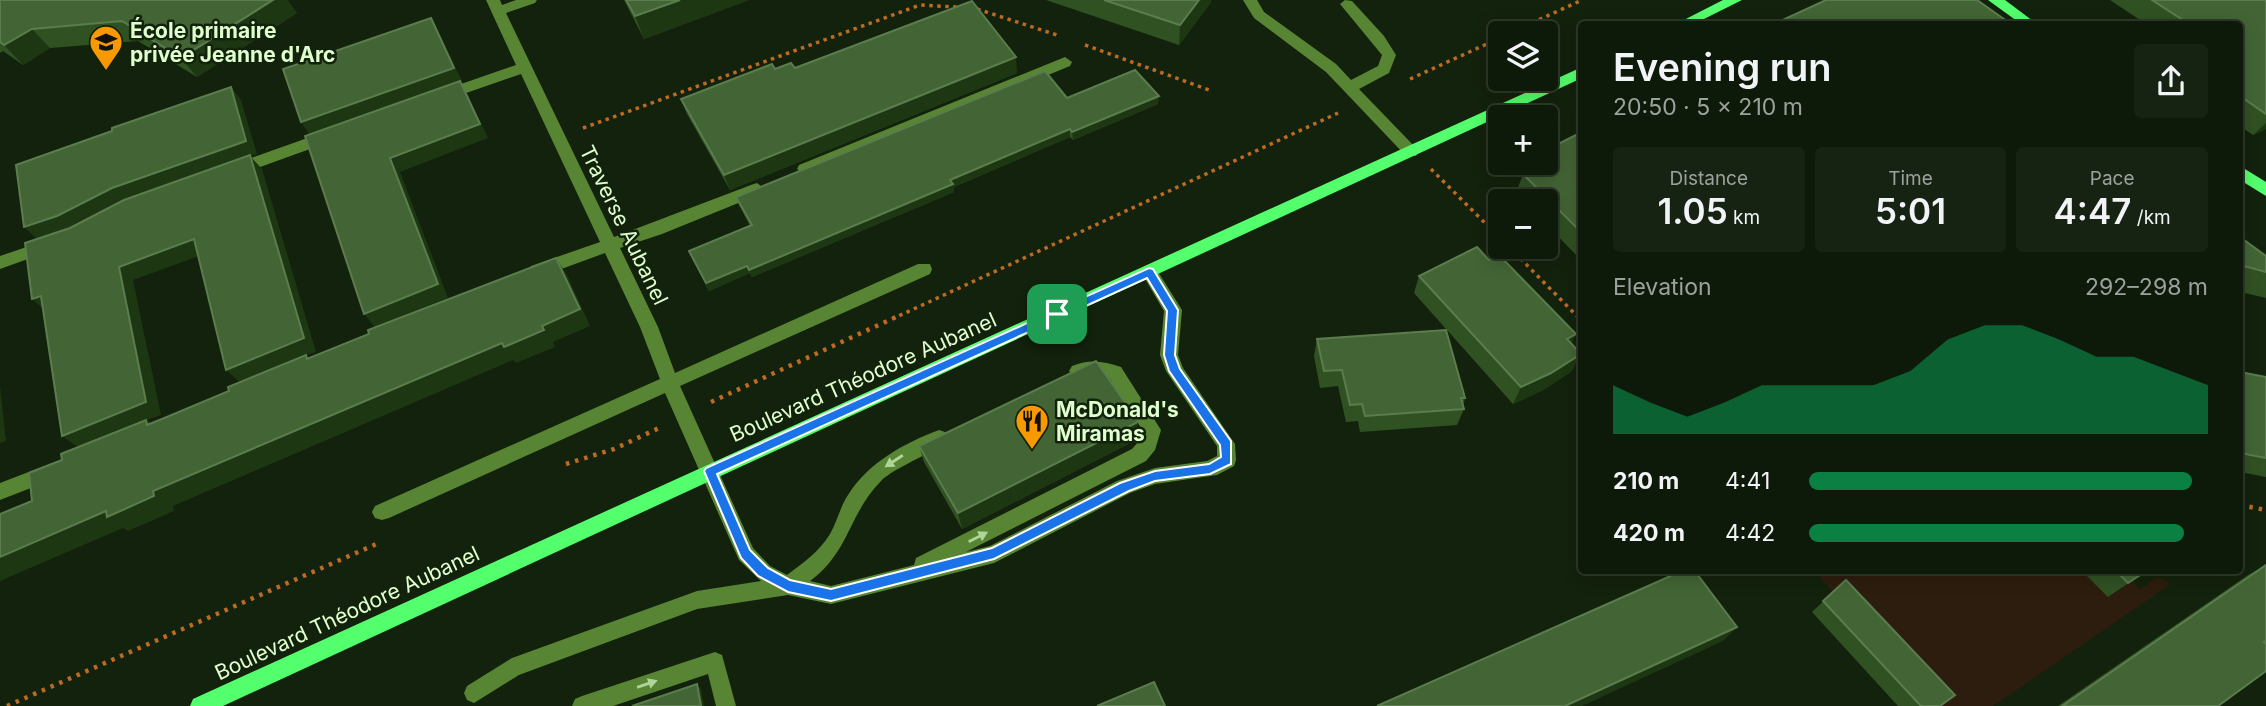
<!DOCTYPE html>
<meta charset="utf-8">
<style>
:root{--surface:#0e1a09;--page:#172312;--text:#f1f3f6;--muted:#9ba19c;--line:#2e382a;--accent:#0b8043}
body{margin:0;font-family:Inter,sans-serif;background:var(--page);color:var(--text);height:100vh;display:flex;flex-direction:column;font-size:26px;white-space:nowrap}
*{box-sizing:border-box;margin:0}
p{font-size:23px;color:var(--muted)}
.icon{flex:none;width:38px;height:38px;fill:none;stroke:currentColor;stroke-width:2;stroke-linecap:round;stroke-linejoin:round}
.map{position:relative;flex:1;overflow:hidden}
.side{position:absolute;left:1578px;top:21px;width:665px;height:553px;display:flex;flex-direction:column;background:var(--surface);border-radius:7px;box-shadow:0 4px 18px #0003,0 0 0 2px var(--line)}
.side>*{flex:none}
.buttons{position:absolute;left:1488px;top:21px;display:grid;gap:14px}
.buttons a{display:grid;place-items:center;width:70px;height:70px;border-radius:7px;background:var(--surface);box-shadow:0 4px 18px #0003,0 0 0 2px var(--line);font-size:35px}
.pin{position:absolute;display:grid;place-items:center;width:60px;height:60px;color:#fff;margin:-30px;border-radius:14px;box-shadow:0 4px 10px #0006}
.round{display:grid;place-items:center;flex:none;width:74px;height:74px;border-radius:7px;background:var(--page)}
.summary{display:flex;align-items:center;justify-content:space-between;height:119px;padding:0 35px}
h1{font-size:38px;font-weight:600;line-height:52px}
.metrics{display:grid;grid-template-columns:repeat(3,1fr);gap:10px;height:119px;padding:7px 35px}
.metrics div{display:grid;align-content:center;border-radius:7px;background:var(--page);text-align:center}
.metrics b{font-size:35px;font-weight:600}
.metrics small{font-size:19px;font-weight:400}
.metrics p{font-size:19px}
.chart{height:196px;padding:14px 35px}
.chart p{display:flex;justify-content:space-between}
.chart svg{width:100%;height:126px;margin-top:7px;fill:var(--accent);opacity:.7}
ul{padding:0 35px;list-style:none;font-size:23px}
li{display:grid;grid-template-columns:112px 84px 1fr;align-items:center;height:52px}
li i{height:18px;border-radius:9px;background:var(--accent)}
.map>svg:first-child{display:block}
.green{fill:#2d1d0e}
.lines{fill:none;stroke-linecap:round;stroke-linejoin:round}
.path-far1{stroke:#bc6a24;stroke-width:3.5;stroke-dasharray:3.5 4.5;stroke-linecap:butt}
.path{stroke:#bc6a24;stroke-width:4.5;stroke-dasharray:3.5 6;stroke-linecap:butt}
.minor{fill:#578533;fill-rule:evenodd}
.major{fill:#54ff6d;fill-rule:evenodd}
.wall{fill:#305223}
.shaded-wall{fill:#1d3712}
.building{fill:#436535;stroke:#5b7d4d;stroke-width:2}
.oneway{fill:#afd497}
.route{fill:#1a73e8;stroke:#fff;stroke-width:2;fill-rule:evenodd}
.labels{text-anchor:middle;dominant-baseline:central;stroke-width:5;stroke-linejoin:round;paint-order:stroke}
.poi-label{font-size:21px;font-weight:bold;fill:#dfffcd;stroke:#13220c;text-anchor:start}
.street-label{font-size:21px;fill:#dfffcd;stroke:#13220c}
</style>
<div class="map">
<svg width="2266" height="706" viewBox="0 0 2266 706">
<rect width="100%" height="100%" fill="#13220c"/>
<!-- green -->
<polygon class="green" points="1814,571 2081,571 2133,580 2139,590 2158,577 2171,584 1993,706 1938,706"/>
<g class="lines">
<!-- path-far1 -->
<g class="path-far1">
<polyline points="1510,33 1582,0"/>
<polyline points="1085,45 1212,91"/>
<polyline points="1410,79 1500,38"/>
<polyline points="583,128 920,5 974,8 1060,36"/>
<polyline points="1431,169 1500,238"/>
<polyline points="1509,247 1580,319"/>
<polyline points="892,319 1338,113"/>
</g>
<!-- path -->
<g class="path">
<polyline points="1578,317 1582,321"/>
<polyline points="711,402 896,317"/>
<polyline points="566,464 614,449 659,428"/>
<polyline points="2240,505 2266,510"/>
<polyline points="7,706 381,542"/>
</g>
<!-- minor -->
<g class="minor">
<path d="M486,0h14l2,5 14,-5h21l-2,3 -29,10 108,224 137,-52 6,-2 8,6 -2,4 -101,41 -42,14 38,79 17,46 243,-109h12l2,5 -2,5 -250,112 73,162 17,18 17,9c16,-12 32,-23 43,-41 7,-12 10,-27 18,-39 20,-32 56,-52 91,-65l6,2 3,6c-6,12 -54,29 -67,43 -32,32 -32,72 -71,100l21,5 83,-21 2,-7 216,-109 8,-9 3,-9 -34,-53c-13,-4 -25,2 -37,-2l-3,-5 3,-5c18,-7 31,-5 49,1l40,63 -6,20 -9,11 -180,91 24,-6 127,-65 38,-13 52,-7 10,-5v-10l-51,-75 -6,-16 4,-44 -23,-39 2,-5h12l27,43 -4,45 5,13 52,76 1,16 -2,6 -17,9 -62,9 -25,9 -136,70 -163,41 -43,-9 -91,14 -178,66 -45,28 -7,-3 -3,-7 3,-7 45,-28 185,-67 64,-10 -22,-21 -74,-167 -276,125 -7,2 -7,-2 -3,-6 3,-6 285,-127 -20,-52 -35,-74 -68,25 -6,-2 -2,-5 2,-5 69,-24 -79,-168 -78,27 -7,-5 2,-4 78,-27z"/>
<polygon points="1243,0 1257,0 1264,12 1336,64 1351,80 1378,66 1382,55 1340,4 1345,0 1352,1 1384,36 1396,55 1389,73 1359,89 1416,148 1419,152 1416,156 1406,156 1326,72 1254,18"/>
<polygon points="1065,57 1072,62 1070,66 811,173 805,175 797,169 799,165"/>
<polygon points="327,131 335,137 332,141 235,176 227,170 229,166"/>
<polygon points="47,240 53,242 55,246 53,250 0,269 0,256"/>
<polygon points="52,463 59,465 61,471 59,477 0,500 0,483"/>
<polygon points="715,652 722,655 736,706 716,706 708,674 613,706 572,706 575,699 582,696"/>
</g>
<!-- major -->
<g class="major">
<polygon points="1723,0 1742,0 1694,24 1676,24"/>
<polygon points="1988,0 2005,0 2037,24 2021,24"/>
<polygon points="1582,67 1582,78 223,706 190,706 193,699"/>
<polygon points="2240,166 2266,182 2266,196 2240,180"/>
</g>
</g>
<!-- wall -->
<g class="wall">
<polygon points="0,0 297,13 197,77 138,41 50,48 23,65 3,51 0,53"/>
<polygon points="624,0 749,0 644,39"/>
<polygon points="1046,0 1211,0 1211,2 1179,45"/>
<polygon points="2110,0 2266,0 2266,129 2253,135 2240,126 2240,24 2146,24"/>
<polygon points="795,68 1017,73 730,190 687,114 681,99 775,69"/>
<polygon points="1067,98 1158,104 1073,140 1070,137 954,187 954,192 752,277 750,273 709,291 689,251 750,226 739,205 736,197"/>
<polygon points="1582,140 1582,261 1545,223 1545,201 1524,201 1516,193 1523,174 1539,166 1541,163 1545,163 1546,150"/>
<polygon points="1489,260 1576,334 1571,344 1572,371 1543,390 1513,404 1414,293 1419,276"/>
<polygon points="2240,265 2266,272 2266,298 2240,292"/>
<polygon points="1317,339 1465,398 1463,405 1464,409 1457,425 1360,432 1358,421 1346,422 1338,386 1320,388 1314,356"/>
<polygon points="2240,372 2266,377 2266,477 2240,472"/>
<polygon points="1138,438 1136,440 962,529 924,462 919,446"/>
<polygon points="2266,565 2266,641 2218,706 2058,706 2248,575"/>
<polygon points="2081,570 2148,570 2108,597"/>
<polygon points="1846,580 1940,706 1898,706 1812,612"/>
</g>
<!-- shaded-wall -->
<g class="shaded-wall">
<polygon points="273,0 288,0 297,13 197,77 181,58"/>
<polygon points="680,0 749,0 644,39 635,16"/>
<polygon points="1199,0 1211,0 1211,2 1179,45 1180,25"/>
<polygon points="431,18 438,31 462,81 460,82 468,96 488,138 400,172 448,298 375,327 364,314 310,135 301,122"/>
<polygon points="32,29 50,48 23,65 4,45"/>
<polygon points="1016,57 1017,73 730,190 724,175"/>
<polygon points="231,87 241,100 257,154 250,156 262,169 316,352 306,355 322,371 240,382 226,370 250,156 70,229 38,240 24,227"/>
<polygon points="1159,96 1158,104 1073,140 1072,132"/>
<polygon points="2266,123 2266,129 2253,135"/>
<polygon points="1070,129 1070,137 954,187 954,192 752,277 749,270 950,180"/>
<polygon points="194,239 207,253 133,280 161,415 147,420 165,435 79,448 62,436 119,267"/>
<polygon points="556,258 567,275 590,326 553,342 555,347 516,363 513,360 173,506 174,511 128,531 123,528 0,581 0,557 542,326"/>
<polygon points="747,266 750,273 709,291 706,283"/>
<polygon points="41,296 48,313 32,299"/>
<polygon points="1576,334 1568,351 1567,339"/>
<polygon points="1581,354 1572,371 1543,390 1513,404 1521,387"/>
<polygon points="0,386 6,441 0,443"/>
<polygon points="1138,421 1138,438 1136,440 962,529 958,513"/>
<polygon points="1737,627 1723,641 1582,706 1565,706"/>
<polygon points="697,684 701,689 704,706 701,706"/>
</g>
<!-- building -->
<g class="building">
<polygon points="0,0 273,0 181,58 122,21 32,29 4,45 0,42"/>
<polygon points="626,0 680,0 635,16"/>
<polygon points="1104,0 1199,0 1180,25"/>
<polygon points="1826,0 1977,0 2011,24 1781,24 1778,22"/>
<polygon points="2152,0 2266,0 2266,114 2240,96 2240,24 2189,24"/>
<polygon points="972,1 1016,57 724,175 681,99 772,64 775,69 791,63 795,68"/>
<polygon points="431,18 454,68 301,122 283,69"/>
<polygon points="1135,70 1159,96 1072,132 1070,129 950,180 953,184 749,270 747,266 706,283 689,251 752,225 736,197 1045,71 1067,98"/>
<polygon points="460,81 480,124 390,158 438,284 364,314 305,136"/>
<polygon points="231,87 246,141 112,188 57,216 24,227 16,165 112,131 112,128"/>
<polygon points="1576,135 1582,140 1582,233 1523,174 1555,159 1546,150"/>
<polygon points="250,155 304,338 226,370 194,239 119,267 146,402 62,436 41,296 32,299 25,243 70,228 124,200"/>
<polygon points="2240,237 2266,256 2266,272 2240,265"/>
<polygon points="1477,247 1489,260 1499,255 1576,334 1567,339 1581,354 1551,373 1521,387 1419,276"/>
<polygon points="556,258 580,309 542,326 544,330 504,347 502,343 153,491 154,496 107,517 106,511 0,557 0,514 32,501 29,473 62,460 61,454 146,420 147,425 162,419 229,391 228,387 306,355 307,359 369,334 368,330"/>
<polygon points="1446,330 1465,398 1461,398 1464,409 1365,416 1362,404 1350,405 1342,370 1324,371 1317,339"/>
<polygon points="1096,361 1138,421 1136,423 958,513 919,446"/>
<polygon points="2240,372 2266,377 2266,458 2240,453"/>
<polygon points="2266,565 2266,641 2264,642 2266,644 2266,671 2218,706 2062,706"/>
<polygon points="1684,570 1694,570 1737,627 1565,706 1377,706"/>
<polygon points="2115,570 2148,570 2128,583"/>
<polygon points="1846,580 1955,695 1940,706 1921,706 1823,601"/>
<polygon points="1154,682 1165,706 1097,706"/>
<polygon points="697,684 701,706 632,706"/>
</g>
<!-- one-way arrows -->
<defs><path id="oneway-solid" d="M-6-.8H1V-3.2L6.5 0L1 3.2V.8H-6Z" transform="scale(1.75)"/></defs>
<g class="oneway">
<use href="#oneway-solid" transform="translate(894 461) rotate(147)"/>
<use href="#oneway-solid" transform="translate(978 537) rotate(-27)"/>
<use href="#oneway-solid" transform="translate(647 684) rotate(-19)"/>
</g>
<!-- route -->
<path class="route" d="M1149,268l4,1 25,41 -3,45 5,14 51,72v23l-21,10 -55,7 -26,10 -135,68 -163,42 -43,-9 -30,-16 -17,-18 -37,-87 2,-3zM1147,278l20,33 -3,44 5,16 51,74 1,12 -12,7 -54,7 -35,12 -128,65 -161,41 -41,-9 -22,-12 -18,-18 -33,-76z"/>
<!-- icons -->
<defs>
<symbol id="school-pin" viewBox="-11 -11 22 30"><path d="M0 17L-7.5 6A9.5 9.5 0 1 1 7.5 6Z" fill="#f89900" stroke="#13220c"/><path d="M0-5L7-2L0 1L-7-2ZM-4 1L0 2.5L4 1V4Q0 6-4 4Z" fill="#111"/></symbol>
<symbol id="restaurant-pin" viewBox="-11 -11 22 30"><path d="M0 17L-7.5 6A9.5 9.5 0 1 1 7.5 6Z" fill="#f89900" stroke="#13220c"/><path d="M-5-6h1v4h1v-4h1v4h1v-4h1v5L-1.5 .5V6h-2V.5L-5-1ZM5-6V6H3V1.5H1.5Q1.5-4 5-6Z" fill="#111"/></symbol>
</defs>
<g fill-rule="evenodd">
<use href="#school-pin" x="87" y="23" width="38" height="52"/>
<use href="#restaurant-pin" x="1013" y="402" width="38" height="52"/>
</g>
<g class="labels">
<!-- poi labels -->
<g class="poi-label">
<text x="130" y="30">École primaire<tspan x="130" dy="24">privée Jeanne d'Arc</tspan></text>
<text x="1056" y="409">McDonald's<tspan x="1056" dy="24">Miramas</tspan></text>
</g>
<!-- street labels -->
<g class="street-label">
<text transform="translate(624 225) rotate(64)">Traverse Aubanel</text>
<text transform="translate(863 377) rotate(-24)">Boulevard Théodore Aubanel</text>
<text transform="translate(347 613) rotate(-25)">Boulevard Théodore Aubanel</text>
</g>
</g>
</svg>
<div class="buttons">
<a><svg class="icon" aria-label="layers" viewBox="0 0 24 24"><path d="M12 4l9 5-9 5-9-5zM3 14l9 5 9-5"/></svg></a>
<a>+</a>
<a>−</a>
</div>
<div class="pin" style="left:1057px;top:314px;background:#1e9e55"><svg class="icon" aria-label="arrive" viewBox="0 0 24 24"><path d="M6 21V4h12l-3 4 3 4H6"/></svg></div>
<section class="side">
<div class="summary"><div><h1>Evening run</h1><p>20:50 · 5 × 210 m</p></div><a class="round"><svg class="icon" aria-label="share" viewBox="0 0 24 24"><path d="M12 15V3M7 8l5-5 5 5M5 13v7h14v-7"/></svg></a></div>
<div class="metrics">
<div><p>Distance</p><b>1.05<small> km</small></b></div>
<div><p>Time</p><b>5:01</b></div>
<div><p>Pace</p><b>4:47<small> /km</small></b></div>
</div>
<div class="chart"><p><span>Elevation</span>292–298 m</p>
<svg viewBox="0 0 160 44" preserveAspectRatio="none"><path d="M0 44V27L10 33L20 38L30 33L40 27L50 27L60 27L70 27L80 22L90 11L100 6L110 6L120 11L130 17L140 17L150 22L160 27V44z"/></svg>
</div>
<ul>
<li><b>210 m</b>4:41<i style="width:96%"></i></li>
<li><b>420 m</b>4:42<i style="width:94%"></i></li>
</ul>
</section>
</div>
